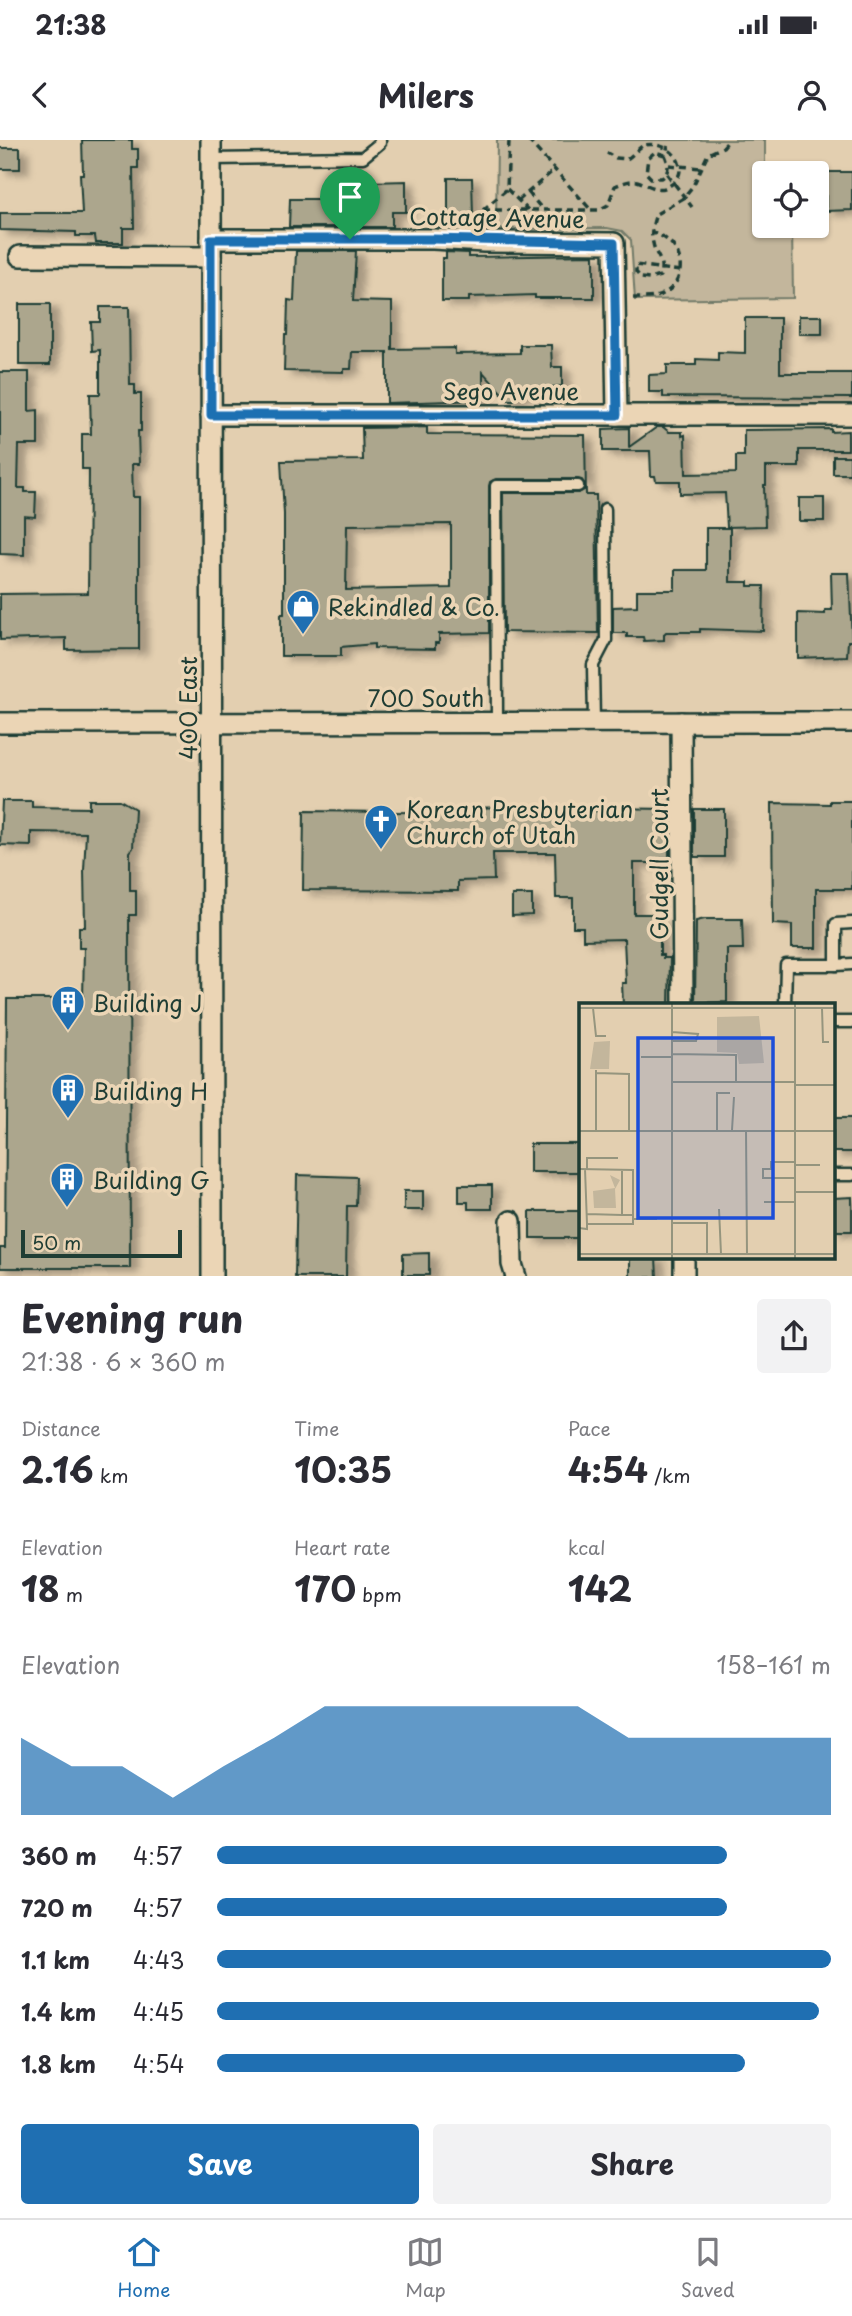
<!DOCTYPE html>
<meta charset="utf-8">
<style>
:root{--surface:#fff;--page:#f2f2f3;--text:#2b2b33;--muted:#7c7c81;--line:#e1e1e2;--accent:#1f6fb2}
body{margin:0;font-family:"Playpen Sans",sans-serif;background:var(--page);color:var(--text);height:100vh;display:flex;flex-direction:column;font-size:26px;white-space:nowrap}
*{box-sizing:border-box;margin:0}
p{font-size:23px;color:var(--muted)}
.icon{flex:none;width:38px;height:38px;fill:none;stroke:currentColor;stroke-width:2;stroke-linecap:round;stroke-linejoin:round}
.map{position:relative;height:1136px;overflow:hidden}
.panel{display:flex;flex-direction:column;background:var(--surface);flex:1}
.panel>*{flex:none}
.fabs{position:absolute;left:752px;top:21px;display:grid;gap:14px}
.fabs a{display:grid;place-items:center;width:77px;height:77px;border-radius:7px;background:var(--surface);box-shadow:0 2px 5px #0004;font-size:35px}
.scale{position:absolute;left:21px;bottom:18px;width:161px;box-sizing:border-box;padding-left:7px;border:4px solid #1f3d34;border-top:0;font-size:19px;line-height:24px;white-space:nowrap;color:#1f3d34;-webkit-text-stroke:5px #ebd5b5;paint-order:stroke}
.pin{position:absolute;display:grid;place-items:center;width:60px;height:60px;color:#fff;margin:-72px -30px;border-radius:50% 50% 50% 0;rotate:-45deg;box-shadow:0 0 7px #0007}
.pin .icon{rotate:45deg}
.round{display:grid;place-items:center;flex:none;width:74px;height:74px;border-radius:7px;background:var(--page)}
.headline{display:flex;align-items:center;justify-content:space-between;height:119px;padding:0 21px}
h1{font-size:38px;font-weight:700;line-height:52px}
.stats{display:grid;grid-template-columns:repeat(3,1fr);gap:10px;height:119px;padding:7px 21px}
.stats div{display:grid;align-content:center}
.stats b{font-size:35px;font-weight:700}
.stats small{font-size:19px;font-weight:400}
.stats p{font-size:19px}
.chart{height:196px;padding:14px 21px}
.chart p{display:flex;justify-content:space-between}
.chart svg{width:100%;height:126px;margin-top:7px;fill:var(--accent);opacity:.7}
.primary-button{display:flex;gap:14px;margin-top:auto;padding:14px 21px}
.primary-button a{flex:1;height:80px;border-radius:7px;background:var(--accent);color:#fff;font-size:28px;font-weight:700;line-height:80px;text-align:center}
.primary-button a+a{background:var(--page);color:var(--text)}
ul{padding:0 21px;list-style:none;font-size:23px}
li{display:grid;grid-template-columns:112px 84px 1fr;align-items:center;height:52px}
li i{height:18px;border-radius:9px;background:var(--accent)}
.status{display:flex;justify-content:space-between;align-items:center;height:49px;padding:0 35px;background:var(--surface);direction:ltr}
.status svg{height:19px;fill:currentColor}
header{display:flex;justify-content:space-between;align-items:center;height:91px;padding:0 21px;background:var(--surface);font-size:32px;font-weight:700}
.tabs{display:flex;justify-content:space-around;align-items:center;height:98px;border-top:2px solid var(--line);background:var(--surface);font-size:19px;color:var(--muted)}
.tabs a{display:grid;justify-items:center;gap:4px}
.tabs .active{color:var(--accent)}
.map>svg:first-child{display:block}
.green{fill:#c3b69c;stroke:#717a68;stroke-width:2}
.building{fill:#aca68d;stroke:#1f3d34;stroke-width:2;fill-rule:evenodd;filter:url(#shadow)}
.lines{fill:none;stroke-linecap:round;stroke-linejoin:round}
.service-casing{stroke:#1f3d34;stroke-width:15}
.minor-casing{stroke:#1f3d34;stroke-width:24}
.path{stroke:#1f3d34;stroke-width:3.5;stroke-dasharray:7 5;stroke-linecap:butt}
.service{stroke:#ebd5b5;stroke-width:10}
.minor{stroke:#ebd5b5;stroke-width:19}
.route-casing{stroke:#fff;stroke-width:14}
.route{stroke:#1f6fb2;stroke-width:9}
.labels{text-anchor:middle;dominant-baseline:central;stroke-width:7;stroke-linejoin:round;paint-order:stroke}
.street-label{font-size:23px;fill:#1f3d34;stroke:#ebd5b5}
.poi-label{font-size:23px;fill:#1f3d34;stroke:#ebd5b5;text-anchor:start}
.inset-road{fill:none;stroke:#95957e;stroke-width:2}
.view{fill:#1d4ed8;fill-opacity:0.15;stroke:#1d4ed8;stroke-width:3.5}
.inset-edge{fill:none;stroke:#1f3d34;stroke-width:3.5}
</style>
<div class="status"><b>21:38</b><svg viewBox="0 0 49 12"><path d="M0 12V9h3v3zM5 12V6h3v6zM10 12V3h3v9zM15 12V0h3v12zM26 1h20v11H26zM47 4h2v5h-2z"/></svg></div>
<header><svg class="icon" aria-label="back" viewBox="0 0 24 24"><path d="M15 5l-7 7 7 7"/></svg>Milers<svg class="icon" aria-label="person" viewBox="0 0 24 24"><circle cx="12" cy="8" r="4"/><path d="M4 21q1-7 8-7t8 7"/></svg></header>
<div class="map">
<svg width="852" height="1137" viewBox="0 0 852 1137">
<defs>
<filter id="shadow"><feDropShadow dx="8" dy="4.5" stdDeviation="3.5" flood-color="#0004"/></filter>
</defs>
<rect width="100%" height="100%" fill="#e3cfb0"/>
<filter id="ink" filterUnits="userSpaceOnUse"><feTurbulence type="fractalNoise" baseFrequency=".0143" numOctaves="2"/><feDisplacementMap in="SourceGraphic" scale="14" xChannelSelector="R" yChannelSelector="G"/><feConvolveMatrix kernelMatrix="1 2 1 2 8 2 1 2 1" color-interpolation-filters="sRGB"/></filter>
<g filter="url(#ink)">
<!-- green -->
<polygon class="green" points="497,0 765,0 765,29 767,33 765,33 765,86 792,86 793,158 635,160 631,100 622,91 607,88 496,89"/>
<!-- building -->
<g class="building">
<polygon points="82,0 132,0 132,9 138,9 138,28 133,28 134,88 123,88 123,103 96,103 95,96 76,96 76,92 0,90 0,73 82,73 80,34 83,34"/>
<rect x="0" y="8" width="20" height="21"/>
<polygon points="826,32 852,32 852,70 826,71"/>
<polygon points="448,38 472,38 473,76 448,75"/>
<polygon points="406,41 406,72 392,72 392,87 289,87 290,59 370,59 370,42"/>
<polygon points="296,111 356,111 353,161 392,162 392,209 455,208 455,214 520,213 520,205 551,205 552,227 562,227 562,246 552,247 553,254 522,254 514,260 508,260 483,232 483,260 387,263 387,212 352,212 351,229 344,229 344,232 284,231 285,195 287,195 288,160 294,161"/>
<polygon points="446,112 468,113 468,117 594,115 594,158 535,158 535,155 469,157 469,161 442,161 442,118 446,118"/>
<rect x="19" y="164" width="31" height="61"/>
<polygon points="100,167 129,167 130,245 135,245 135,254 141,254 141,291 138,291 139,324 132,324 133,357 139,357 139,509 66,510 66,498 0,500 0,454 88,453 89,329 82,329 82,294 91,294 90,254 100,254 100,210 92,211 91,182 100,182"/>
<rect x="799" y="176" width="23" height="18"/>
<polygon points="745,178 780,178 780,233 852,233 852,258 663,257 663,252 649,252 649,235 667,234 667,225 696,225 696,219 718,220 718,212 745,213"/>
<polygon points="0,232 29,232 29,271 38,270 38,305 19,305 18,348 25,348 25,352 36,352 35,377 24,376 24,415 0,414"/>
<path d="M427,287v7l158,1 1,60h10l2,138 -94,-1 -1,-139h75l6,-3 1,-5 -3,-5 -4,-1h-82l-6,3 -1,4v147l-50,1v9h-4v6l-61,-1v-4l-33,3v9h-60v-42h3v-100l-3,-53 82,-1 -1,-32zM451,384v64l-105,2 1,-65z"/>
<polygon points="657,287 663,287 669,292 682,292 682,296 685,295 686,334 736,333 736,316 744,316 744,290 831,289 831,292 848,291 848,310 799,310 799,327 766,327 766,345 764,345 765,386 727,387 725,353 680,354 680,341 656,341 655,336 651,336 650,311 603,311 603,289 629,288 629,307"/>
<rect x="833" y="316" width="17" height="18"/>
<rect x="799" y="358" width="25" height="23"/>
<polygon points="706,388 730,388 730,442 748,442 748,446 764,446 763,491 700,489 700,492 666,492 664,494 664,500 644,501 643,497 627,497 627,493 613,493 613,467 637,466 637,450 675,450 675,430 706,430"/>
<polygon points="831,433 849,433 852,501 848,501 847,516 798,518 798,473 825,474 825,470 832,470"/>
<polygon points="89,660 120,660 135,669 133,708 130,712 130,750 136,750 136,775 129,775 130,1128 0,1128 0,1108 5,1108 7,859 83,859 84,808 79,808 79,787 85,787 84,730 86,693 31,692 31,706 0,705 2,661 32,661 32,667 89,668"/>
<polygon points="830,661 852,661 852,749 816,749 816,808 792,808 792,785 773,784 772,663 830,664"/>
<polygon points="517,666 535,666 535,669 550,669 550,672 605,671 605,668 669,669 669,723 634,723 634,774 654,774 654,780 660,780 660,815 663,815 663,818 670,818 669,865 623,865 622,843 626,843 624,799 583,800 583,787 573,787 573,758 556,758 555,713 493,713 494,740 458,741 458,751 303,750 304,671 478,673 478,668"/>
<rect x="694" y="669" width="30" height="48"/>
<polygon points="512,755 532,755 532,775 512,776"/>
<polygon points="705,779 742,779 743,809 727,809 727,862 695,863 696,781"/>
<rect x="833" y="978" width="19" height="34"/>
<rect x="530" y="1004" width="51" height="28"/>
<polygon points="297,1035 357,1037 356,1066 347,1066 346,1137 295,1137"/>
<polygon points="459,1045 492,1045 492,1069 468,1069 468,1062 459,1062"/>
<rect x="404" y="1051" width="19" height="19"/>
<polygon points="852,1057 852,1091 833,1091 833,1058"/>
<rect x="530" y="1071" width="51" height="27"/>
<polygon points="429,1113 429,1135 403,1135 403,1114"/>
<polygon points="630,1117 656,1117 657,1137 630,1137"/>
</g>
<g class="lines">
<defs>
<g id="service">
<polyline points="211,19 363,17 380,3 380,0"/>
<polyline points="497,582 496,346 578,346"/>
<polyline points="594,582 593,525 606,500 605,369"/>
<polyline points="836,825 852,824"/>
<polyline points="785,865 786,825 836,825 836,784 852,783"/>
<polyline points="833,882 852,882"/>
<polyline points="833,1035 852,1035"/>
</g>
<g id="minor">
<polyline points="211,0 212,1137"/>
<polyline points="211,99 433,99 484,102 614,103 617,275"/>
<polyline points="20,116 211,117"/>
<polyline points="211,275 852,275"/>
<polyline points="681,582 683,865"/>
<polyline points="0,583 852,582"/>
<polyline points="511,1081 512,1124 516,1137"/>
<polyline points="684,1117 684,1137"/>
</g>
</defs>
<!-- service casing -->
<use href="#service" class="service-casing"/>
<!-- minor casing -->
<use href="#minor" class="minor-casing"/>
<!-- path -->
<g class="path">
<polyline points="528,0 591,70"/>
<path d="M665,15l-10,-3 -7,6 -2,15 5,5h11c8,-7 7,-13 3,-23l3,-9"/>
<polyline points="669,25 700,28"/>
<polyline points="667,34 692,67"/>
<polyline points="507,49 528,70"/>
<polyline points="528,52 542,69"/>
<polyline points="518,61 554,30"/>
<path d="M483,70h116l9,-5 7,-19c7,-3 15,-6 22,-5 10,3 21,12 32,5 25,-15 4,-46 -25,-41 -6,3 -11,10 -17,14l-11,-1 -9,-5"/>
<polyline points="483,70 507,49 509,0"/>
<path d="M680,131l-44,-6v7l5,6 8,1 11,-3c4,-19 -4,-17 -7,-33 -3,-10 0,-20 3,-29l26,-15 11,-13 15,-32 15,-7 6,-7"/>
<path d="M633,158c10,0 19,1 28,-3 31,-14 22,-56 -9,-62"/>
</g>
<!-- service -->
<use href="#service" class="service"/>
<!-- minor -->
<use href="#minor" class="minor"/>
</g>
</g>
<g class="lines" filter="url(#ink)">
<defs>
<polygon id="route" points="211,99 433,99 614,103 617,275 211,275"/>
</defs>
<!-- route casing -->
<use href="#route" class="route-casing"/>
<!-- route -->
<use href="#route" class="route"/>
</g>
<!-- icons -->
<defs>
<symbol id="shop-pin" viewBox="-11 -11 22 30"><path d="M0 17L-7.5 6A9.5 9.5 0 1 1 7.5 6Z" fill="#1f6fb2" stroke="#ebd5b5"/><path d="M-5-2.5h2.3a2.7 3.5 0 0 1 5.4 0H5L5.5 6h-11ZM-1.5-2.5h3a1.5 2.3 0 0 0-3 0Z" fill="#fff"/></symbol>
<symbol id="church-pin" viewBox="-11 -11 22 30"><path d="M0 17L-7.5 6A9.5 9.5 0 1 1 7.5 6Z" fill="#1f6fb2" stroke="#ebd5b5"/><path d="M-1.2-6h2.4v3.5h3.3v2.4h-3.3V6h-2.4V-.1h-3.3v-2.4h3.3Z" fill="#fff"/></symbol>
<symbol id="building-pin" viewBox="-11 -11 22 30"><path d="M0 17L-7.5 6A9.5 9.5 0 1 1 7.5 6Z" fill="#1f6fb2" stroke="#ebd5b5"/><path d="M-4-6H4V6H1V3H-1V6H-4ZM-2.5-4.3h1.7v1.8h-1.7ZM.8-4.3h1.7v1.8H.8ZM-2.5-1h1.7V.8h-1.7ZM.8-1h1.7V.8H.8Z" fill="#fff"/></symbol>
</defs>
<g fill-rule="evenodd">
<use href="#shop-pin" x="284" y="447" width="38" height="52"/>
<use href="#church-pin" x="362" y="662" width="38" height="52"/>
<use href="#building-pin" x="49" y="843" width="38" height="52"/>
<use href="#building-pin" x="49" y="931" width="38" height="52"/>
<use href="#building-pin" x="48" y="1020" width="38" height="52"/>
</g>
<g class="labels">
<!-- street labels -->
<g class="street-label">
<text transform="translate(497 77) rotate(1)">Cottage Avenue</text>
<text x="511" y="250">Sego Avenue</text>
<text x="426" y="557">700 South</text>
<text transform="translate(187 568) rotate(-90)">400 East</text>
<text transform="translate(658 724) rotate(-90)">Gudgell Court</text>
</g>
<!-- poi labels -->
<g class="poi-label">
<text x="328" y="466">Rekindled &amp; Co.</text>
<text x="406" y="668">Korean Presbyterian<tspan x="406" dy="26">Church of Utah</tspan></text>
<text x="92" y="862">Building J</text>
<text x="92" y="950">Building H</text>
<text x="92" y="1039">Building G</text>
</g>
</g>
<!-- overview -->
<g transform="translate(579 863)">
<rect width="256" height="256" fill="#e3cfb0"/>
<path d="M180,13l5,47 -25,1 -2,-11 -20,-1v-35zM31,38l-1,28h-19l4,-27zM31,172l10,5 -5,9 1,19h-22l-1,-17 22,-3z" fill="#c3b69c"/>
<path class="inset-road" d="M93,0v255M0,5h256M14,5l3,28h10M243,5l1,34h6M93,29l26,2 -2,7h-24M93,51l64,1v27M62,54h30M17,70l33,1v56M93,79h123M216,82h40M138,127v-37h13M153,127l2,-33M167,127l1,124M0,128h256M17,128v-61M216,159h-24v7h-8v9h32M216,162h25M0,166l54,1v54h-46v5l-8,-1M6,166l2,55M8,166v-11h31M43,167v45h11M216,189h40M185,199h31M140,206l2,45M8,211l35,1M54,216h24M93,220h35v31M0,251h256M216,255v-255"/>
<path class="view" d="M59,35h135v180h-135z"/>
<rect width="256" height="256" class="inset-edge"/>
</g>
</svg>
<div class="fabs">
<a><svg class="icon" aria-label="locate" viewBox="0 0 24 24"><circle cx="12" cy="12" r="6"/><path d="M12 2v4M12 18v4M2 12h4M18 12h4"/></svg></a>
</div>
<div class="scale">50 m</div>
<div class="pin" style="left:350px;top:99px;background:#1e9e55"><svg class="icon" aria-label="arrive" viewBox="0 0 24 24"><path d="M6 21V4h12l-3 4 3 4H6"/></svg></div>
</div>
<section class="panel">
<div class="headline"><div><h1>Evening run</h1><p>21:38 · 6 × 360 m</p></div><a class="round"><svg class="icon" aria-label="share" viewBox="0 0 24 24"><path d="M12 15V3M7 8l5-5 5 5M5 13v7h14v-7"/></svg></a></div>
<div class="stats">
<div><p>Distance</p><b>2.16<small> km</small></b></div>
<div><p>Time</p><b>10:35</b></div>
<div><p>Pace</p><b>4:54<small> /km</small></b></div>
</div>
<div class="stats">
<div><p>Elevation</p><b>18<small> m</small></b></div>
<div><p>Heart rate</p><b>170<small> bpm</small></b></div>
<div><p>kcal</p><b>142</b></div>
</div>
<div class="chart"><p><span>Elevation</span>158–161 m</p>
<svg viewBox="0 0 160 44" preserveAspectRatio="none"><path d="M0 44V17L10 27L20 27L30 38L40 27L50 17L60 6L70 6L80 6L90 6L100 6L110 6L120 17L130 17L140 17L150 17L160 17V44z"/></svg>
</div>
<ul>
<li><b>360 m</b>4:57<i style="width:83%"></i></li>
<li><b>720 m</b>4:57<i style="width:83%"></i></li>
<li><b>1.1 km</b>4:43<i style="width:100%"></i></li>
<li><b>1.4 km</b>4:45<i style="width:98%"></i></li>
<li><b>1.8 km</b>4:54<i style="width:86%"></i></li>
</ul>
<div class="primary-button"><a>Save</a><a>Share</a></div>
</section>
<nav class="tabs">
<a class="active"><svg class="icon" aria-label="home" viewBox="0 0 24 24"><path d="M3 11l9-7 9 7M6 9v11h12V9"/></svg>Home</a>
<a><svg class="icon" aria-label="map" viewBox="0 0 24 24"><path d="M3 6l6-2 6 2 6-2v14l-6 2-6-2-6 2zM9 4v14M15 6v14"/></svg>Map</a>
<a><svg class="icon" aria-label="saved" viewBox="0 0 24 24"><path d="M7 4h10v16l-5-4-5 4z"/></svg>Saved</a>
</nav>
